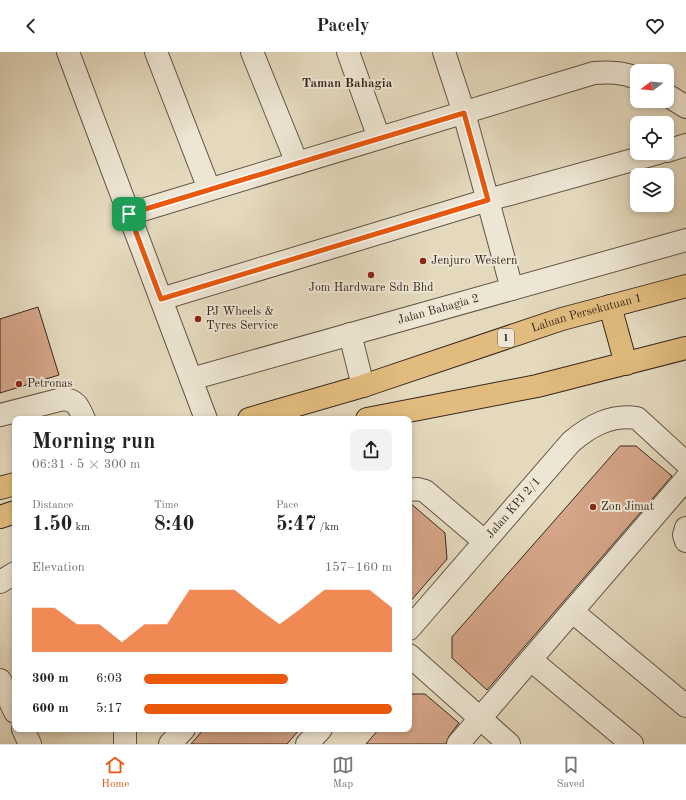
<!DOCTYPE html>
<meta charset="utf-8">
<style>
:root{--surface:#fff;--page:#f2f2f2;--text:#222;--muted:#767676;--line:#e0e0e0;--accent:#ea580c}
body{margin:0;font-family:"Old Standard TT",serif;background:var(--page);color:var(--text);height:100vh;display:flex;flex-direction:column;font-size:15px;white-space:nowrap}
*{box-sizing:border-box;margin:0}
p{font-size:13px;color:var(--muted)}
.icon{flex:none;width:22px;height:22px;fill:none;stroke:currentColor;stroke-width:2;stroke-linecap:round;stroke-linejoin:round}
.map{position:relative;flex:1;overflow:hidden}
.drawer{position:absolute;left:12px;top:364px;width:400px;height:316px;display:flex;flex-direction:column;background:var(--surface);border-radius:8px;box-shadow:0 2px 6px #0003}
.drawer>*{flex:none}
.needle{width:26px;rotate:254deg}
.buttons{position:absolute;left:630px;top:12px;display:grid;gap:8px}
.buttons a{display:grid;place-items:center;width:44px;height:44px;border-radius:8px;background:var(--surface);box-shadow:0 2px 6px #0003;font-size:20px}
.pin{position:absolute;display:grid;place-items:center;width:34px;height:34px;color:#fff;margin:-17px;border-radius:8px;box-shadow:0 2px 6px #0006}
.round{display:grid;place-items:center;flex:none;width:42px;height:42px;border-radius:8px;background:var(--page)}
.overview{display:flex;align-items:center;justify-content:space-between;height:68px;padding:0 20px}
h1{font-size:22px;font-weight:600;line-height:30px}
.stats{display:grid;grid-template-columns:repeat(3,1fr);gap:6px;height:68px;padding:4px 20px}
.stats div{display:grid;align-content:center}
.stats b{font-size:20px;font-weight:600}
.stats small{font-size:11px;font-weight:400}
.stats p{font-size:11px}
.chart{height:112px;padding:8px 20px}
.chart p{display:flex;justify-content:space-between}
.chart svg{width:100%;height:72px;margin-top:4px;fill:var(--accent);opacity:.7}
ul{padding:0 20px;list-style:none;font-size:13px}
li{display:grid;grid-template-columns:64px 48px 1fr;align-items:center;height:30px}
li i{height:10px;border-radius:5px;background:var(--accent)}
header{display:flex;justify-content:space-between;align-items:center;height:52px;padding:0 20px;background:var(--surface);font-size:18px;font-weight:600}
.tabs{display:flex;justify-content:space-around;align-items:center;height:56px;border-top:1px solid var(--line);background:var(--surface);font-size:11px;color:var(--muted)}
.tabs a{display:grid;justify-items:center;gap:2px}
.tabs .active{color:var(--accent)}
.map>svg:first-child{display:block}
.building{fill:#d4a587;stroke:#38271e}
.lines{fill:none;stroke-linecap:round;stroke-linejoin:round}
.minor-casing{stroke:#635446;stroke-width:24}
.highway-casing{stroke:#38271e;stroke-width:24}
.minor{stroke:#ede6d4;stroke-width:22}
.highway{stroke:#e2bc7e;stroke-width:22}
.route-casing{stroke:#fff;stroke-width:8}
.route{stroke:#ea580c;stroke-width:5}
.poi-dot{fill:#8f2418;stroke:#ede6d4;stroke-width:1.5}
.labels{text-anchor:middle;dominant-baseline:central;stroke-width:4;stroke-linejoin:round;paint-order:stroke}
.shield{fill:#ede6d4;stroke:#6e6055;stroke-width:1}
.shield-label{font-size:11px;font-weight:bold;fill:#38271e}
.poi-label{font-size:12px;fill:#38271e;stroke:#ede6d4;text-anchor:start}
.street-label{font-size:12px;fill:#38271e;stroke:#ede6d4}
.neighbourhood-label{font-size:13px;font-weight:bold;fill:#38271e;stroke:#ede6d4}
</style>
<header><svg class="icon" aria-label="back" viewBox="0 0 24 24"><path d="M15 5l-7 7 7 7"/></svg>Pacely<svg class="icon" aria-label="heart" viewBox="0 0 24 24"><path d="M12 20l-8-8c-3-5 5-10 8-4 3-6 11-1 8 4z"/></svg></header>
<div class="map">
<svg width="686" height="692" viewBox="0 0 686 692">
<rect width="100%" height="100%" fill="#e4d9bd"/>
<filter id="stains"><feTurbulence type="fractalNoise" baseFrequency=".005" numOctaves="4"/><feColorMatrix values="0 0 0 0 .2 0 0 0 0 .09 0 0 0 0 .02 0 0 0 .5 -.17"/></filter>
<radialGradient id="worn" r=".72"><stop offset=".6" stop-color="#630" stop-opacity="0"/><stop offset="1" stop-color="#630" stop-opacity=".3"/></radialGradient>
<!-- building -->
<g class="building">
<polygon points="38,255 59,323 0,341 0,267"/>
<polygon points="620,394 636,394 672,424 487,638 452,606 452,585"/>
<polygon points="409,450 445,481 447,507 409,551"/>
<polygon points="409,642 425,642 459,671 449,684 446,692 366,692 379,677 409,677"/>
<polygon points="204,677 300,677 287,692 191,692"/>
</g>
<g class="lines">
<defs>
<g id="minor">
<polyline points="68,0 206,367"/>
<polyline points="156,0 209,137"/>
<polyline points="252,0 297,111"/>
<polyline points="348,0 379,86"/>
<polyline points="444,0 464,61 512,237"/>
<polyline points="667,43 686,55"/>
<polyline points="667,99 686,93"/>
<path d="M129,162l465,-141c15,-1 28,-1 43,5"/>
<polyline points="161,247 488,148 658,101"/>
<polyline points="350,282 363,334"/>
<path id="s1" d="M191,327l495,-139"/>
<path d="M0,363l63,-16c14,1 16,9 21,20"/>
<polyline points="409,438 417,437 425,439 484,489"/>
<polyline points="686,476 684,483 686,489"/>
<polyline points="0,530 15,521"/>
<polyline points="573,560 686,654"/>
<path id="s2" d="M409,577l162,-187c19,-16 40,-28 66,-24l49,45"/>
<polyline points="409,603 509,692"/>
<polyline points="531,608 632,692"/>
<polyline points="0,628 15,660"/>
<polyline points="23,677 30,692"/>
<polyline points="125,692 125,677"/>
<polyline points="170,692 184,677"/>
<polyline points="307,692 321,677"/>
<polyline points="458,692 686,427"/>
</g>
<g id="highway">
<polyline points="610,254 626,312"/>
<path id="s3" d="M249,367l114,-33 199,-67 124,-33"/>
<polyline points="367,367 537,334 686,296"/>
<polyline points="0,436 15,432"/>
<polyline points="0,465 15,460"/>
</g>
</defs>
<!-- minor casing -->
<use href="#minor" class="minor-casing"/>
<!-- highway casing -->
<use href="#highway" class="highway-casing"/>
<!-- minor -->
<use href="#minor" class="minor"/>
<!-- highway -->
<use href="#highway" class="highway"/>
</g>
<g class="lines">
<defs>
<polygon id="route" points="464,61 488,148 161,247 129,162"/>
</defs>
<!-- route casing -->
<use href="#route" class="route-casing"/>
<!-- route -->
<use href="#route" class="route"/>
</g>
<!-- markers -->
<g class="poi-dot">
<circle cx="423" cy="209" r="4"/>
<circle cx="371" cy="223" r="4"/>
<circle cx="198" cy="267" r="4"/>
<circle cx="19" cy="332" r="4"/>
<circle cx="593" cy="455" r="4"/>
</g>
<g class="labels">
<!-- shield labels -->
<rect class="shield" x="498" y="277" width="16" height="18" rx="3"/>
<g class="shield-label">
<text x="506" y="286">1</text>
</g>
<!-- poi labels -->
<g class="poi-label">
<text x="431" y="209">Jenjuro Western</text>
<text x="371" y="236" text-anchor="middle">Jom Hardware Sdn Bhd</text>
<text x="206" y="260">PJ Wheels &amp;<tspan x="206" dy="14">Tyres Service</tspan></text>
<text x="27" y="332">Petronas</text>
<text x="601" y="455">Zon Jimat</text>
</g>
<!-- street labels -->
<g class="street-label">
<text stroke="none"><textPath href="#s1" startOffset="257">Jalan Bahagia 2</textPath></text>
<text stroke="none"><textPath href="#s3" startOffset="354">Laluan Persekutuan 1</textPath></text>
<text stroke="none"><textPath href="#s2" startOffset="160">Jalan KPJ 2/1</textPath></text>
</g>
<!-- neighbourhood labels -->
<g class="neighbourhood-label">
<text x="347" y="31">Taman Bahagia</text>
</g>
</g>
<rect width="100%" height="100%" filter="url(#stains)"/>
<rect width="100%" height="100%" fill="url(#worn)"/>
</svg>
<div class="buttons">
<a><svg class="needle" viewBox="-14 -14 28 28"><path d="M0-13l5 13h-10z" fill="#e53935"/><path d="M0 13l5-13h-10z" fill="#767676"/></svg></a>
<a><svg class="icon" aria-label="locate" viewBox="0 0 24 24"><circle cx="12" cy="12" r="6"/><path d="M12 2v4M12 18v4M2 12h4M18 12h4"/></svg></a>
<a><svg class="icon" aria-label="layers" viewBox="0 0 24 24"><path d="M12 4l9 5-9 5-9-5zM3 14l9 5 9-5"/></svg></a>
</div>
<div class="pin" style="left:129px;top:162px;background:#1e9e55"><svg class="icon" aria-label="arrive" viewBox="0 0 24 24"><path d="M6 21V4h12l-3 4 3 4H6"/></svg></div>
<section class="drawer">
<div class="overview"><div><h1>Morning run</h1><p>06:31 · 5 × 300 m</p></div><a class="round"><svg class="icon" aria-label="share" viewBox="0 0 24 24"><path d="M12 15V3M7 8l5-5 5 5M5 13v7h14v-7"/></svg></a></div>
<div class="stats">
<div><p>Distance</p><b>1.50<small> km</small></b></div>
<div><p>Time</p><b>8:40</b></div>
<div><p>Pace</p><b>5:47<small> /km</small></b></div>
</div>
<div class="chart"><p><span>Elevation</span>157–160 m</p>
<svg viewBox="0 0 160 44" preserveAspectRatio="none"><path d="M0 44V17L10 17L20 27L30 27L40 38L50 27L60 27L70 6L80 6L90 6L100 17L110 27L120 17L130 6L140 6L150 6L160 17V44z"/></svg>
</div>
<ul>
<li><b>300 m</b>6:03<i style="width:58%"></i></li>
<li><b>600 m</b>5:17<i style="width:100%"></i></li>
</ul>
</section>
</div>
<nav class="tabs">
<a class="active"><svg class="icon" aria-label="home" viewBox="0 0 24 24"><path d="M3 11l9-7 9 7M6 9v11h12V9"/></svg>Home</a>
<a><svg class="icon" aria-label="map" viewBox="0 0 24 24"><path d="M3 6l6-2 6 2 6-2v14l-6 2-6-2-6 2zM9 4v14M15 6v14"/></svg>Map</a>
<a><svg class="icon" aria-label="saved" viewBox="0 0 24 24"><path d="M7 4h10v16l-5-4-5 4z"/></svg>Saved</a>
</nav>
